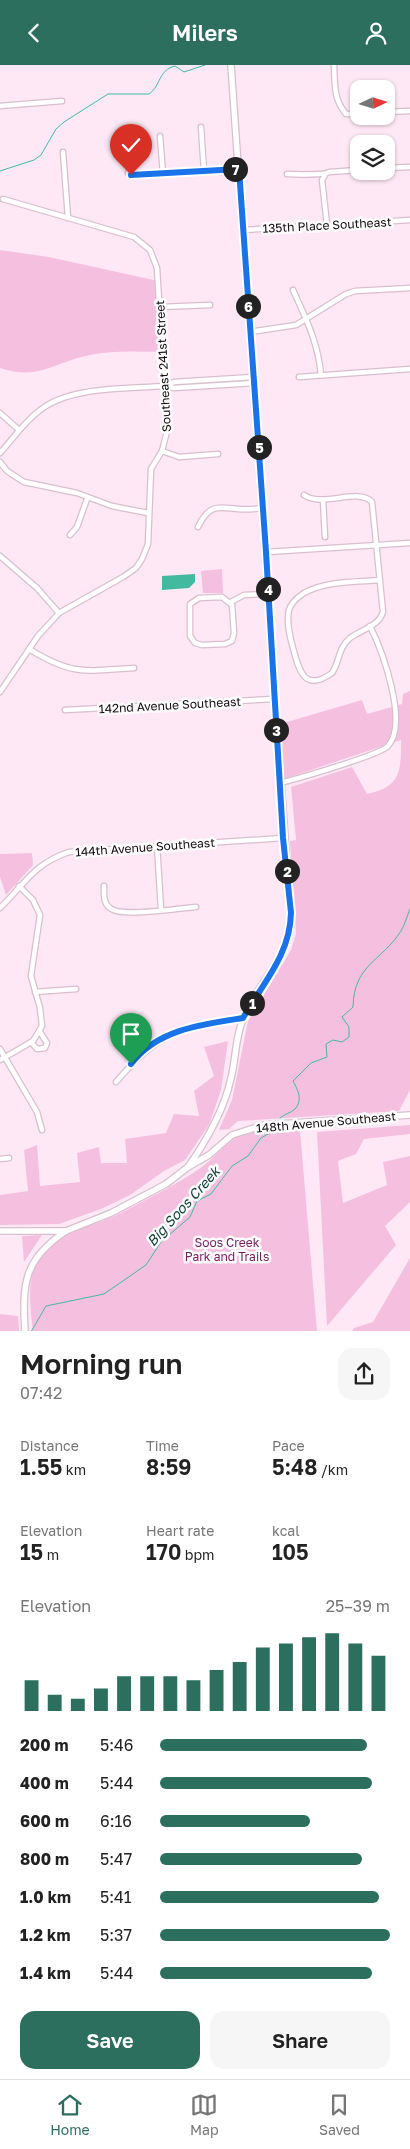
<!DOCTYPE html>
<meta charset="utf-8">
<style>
:root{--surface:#fff;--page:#f6f6f6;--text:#222;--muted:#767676;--line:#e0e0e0;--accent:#2d6f5f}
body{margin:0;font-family:"Golos Text",sans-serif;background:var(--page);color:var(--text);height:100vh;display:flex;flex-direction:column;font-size:19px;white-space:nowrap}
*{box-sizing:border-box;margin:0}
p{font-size:16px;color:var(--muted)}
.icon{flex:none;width:28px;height:28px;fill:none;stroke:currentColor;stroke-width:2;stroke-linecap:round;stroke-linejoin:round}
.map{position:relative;height:1266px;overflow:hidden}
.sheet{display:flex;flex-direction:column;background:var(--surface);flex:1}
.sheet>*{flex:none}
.needle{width:32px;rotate:86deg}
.tools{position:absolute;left:350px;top:15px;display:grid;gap:10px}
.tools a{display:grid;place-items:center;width:45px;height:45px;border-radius:10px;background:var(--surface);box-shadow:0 1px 4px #0004;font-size:25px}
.pin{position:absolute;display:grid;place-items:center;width:42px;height:42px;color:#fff;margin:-51px -21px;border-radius:50% 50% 50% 0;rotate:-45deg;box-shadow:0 0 5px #0007}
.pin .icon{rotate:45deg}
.km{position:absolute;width:25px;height:25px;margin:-12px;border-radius:50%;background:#222;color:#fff;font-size:14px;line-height:25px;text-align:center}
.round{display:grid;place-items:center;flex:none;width:52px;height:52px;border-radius:15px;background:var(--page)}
.headline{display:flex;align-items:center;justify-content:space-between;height:85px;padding:0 20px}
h1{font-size:28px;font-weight:600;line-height:38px}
.metrics{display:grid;grid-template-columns:repeat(3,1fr);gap:8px;height:85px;padding:5px 20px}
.metrics div{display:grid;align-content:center}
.metrics b{font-size:21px;font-weight:600}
.metrics small{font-size:14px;font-weight:400}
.metrics p{font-size:14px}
.chart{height:140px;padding:10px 20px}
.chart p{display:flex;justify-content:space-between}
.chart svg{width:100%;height:90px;margin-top:5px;stroke:var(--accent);stroke-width:6}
.action{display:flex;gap:10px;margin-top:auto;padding:10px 20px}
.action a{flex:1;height:58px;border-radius:15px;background:var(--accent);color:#fff;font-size:20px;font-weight:600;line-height:58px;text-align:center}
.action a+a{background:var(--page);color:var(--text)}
ul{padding:0 20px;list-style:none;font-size:16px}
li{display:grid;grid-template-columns:80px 60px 1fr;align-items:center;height:38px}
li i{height:12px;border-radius:6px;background:var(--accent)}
header{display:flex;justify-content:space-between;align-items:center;height:65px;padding:0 20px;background:var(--accent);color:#fff;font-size:22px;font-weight:600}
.tabs{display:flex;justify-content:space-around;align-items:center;height:70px;border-top:1px solid var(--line);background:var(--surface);font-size:14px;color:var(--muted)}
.tabs a{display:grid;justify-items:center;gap:2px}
.tabs .on{color:var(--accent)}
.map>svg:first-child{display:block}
.green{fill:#f5c0e0}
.water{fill:#43ba9f}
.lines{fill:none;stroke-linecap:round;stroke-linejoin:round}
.stream{stroke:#43ba9f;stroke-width:1}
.street-casing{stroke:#d9bfce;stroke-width:7}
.secondary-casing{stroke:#d9bfce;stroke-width:8}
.street{stroke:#fff;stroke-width:4.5}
.secondary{stroke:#fff;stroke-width:5.5}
.route-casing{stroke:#fff;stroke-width:10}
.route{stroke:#1a73e8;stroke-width:6}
.labels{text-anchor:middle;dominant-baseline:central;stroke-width:5;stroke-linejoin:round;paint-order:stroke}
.street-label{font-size:12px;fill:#130b10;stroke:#fcfcfc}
.park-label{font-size:12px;fill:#771c5d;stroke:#fcfcfc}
.water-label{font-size:14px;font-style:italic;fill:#093f34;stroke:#fcfcfc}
</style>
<header><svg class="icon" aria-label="back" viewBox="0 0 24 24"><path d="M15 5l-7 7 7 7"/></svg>Milers<svg class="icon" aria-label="person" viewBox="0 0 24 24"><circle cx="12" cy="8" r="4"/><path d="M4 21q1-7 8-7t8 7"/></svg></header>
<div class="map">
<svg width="410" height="1267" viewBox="0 0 410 1267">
<rect width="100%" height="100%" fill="#fee8f5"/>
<!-- green -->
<g class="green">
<path d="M0,185l49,7 109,24 5,71c-24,0 -49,-2 -73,3 -36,7 -51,26 -90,13z"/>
<polygon points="222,504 223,528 203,528 201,506"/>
<path d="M410,626v399l-11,21 -161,10 -9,8 -10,1 13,-30 16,-79 43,-71 5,-16 -6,-93 6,-1 -5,-53 61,-20 15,27c34,-7 34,-23 34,-54l-117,39 -4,-55 82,-24 5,14 35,-10 1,-10z"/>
<polygon points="32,788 33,800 6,830 0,812 0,789"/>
<polygon points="228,976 221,1025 209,1060 185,1095 164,1106 130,1130 101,1144 59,1159 0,1160 0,1130 28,1126 24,1085 37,1080 40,1121 80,1117 77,1088 99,1082 101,1098 127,1098 125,1074 166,1068 174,1049 199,1051 194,1026 214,1011 204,982"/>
<polygon points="410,1060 410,1069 364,1074 356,1089 338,1096 343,1138 387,1120 383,1097 410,1091 410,1137 385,1161 396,1180 327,1261 317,1067"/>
<path d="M300,1065l17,201 -284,1c-3,-27 -8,-55 9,-78 18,-23 52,-28 77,-40 26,-14 55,-28 80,-45 15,-10 27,-28 44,-35 13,-5 42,-3 57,-4z"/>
<polygon points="42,1170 24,1197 22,1171"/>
<polygon points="410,1193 410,1266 352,1266 354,1263 373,1257"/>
<polygon points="0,1249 18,1251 19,1266 0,1266"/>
</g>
<!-- water -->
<polygon class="water" points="195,509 195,517 189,523 162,525 162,511"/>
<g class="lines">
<!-- stream -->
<g class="stream">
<path d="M0,106l34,-11 7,-5 15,-26 8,-7 44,-28h41c12,-8 9,-24 26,-28l9,6 21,-7"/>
<path d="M280,1053c4,-4 11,-5 15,-9 8,-9 3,-19 -2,-28l18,-18 16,-6 -1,-13 7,-4 9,2 7,-5v-10l-7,-10 11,-10c1,-43 29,-46 48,-76 4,-7 6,-15 9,-22"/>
<polyline points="31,1267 46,1241 104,1229 146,1200 161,1177 190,1152 197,1136 211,1129 232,1101 248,1091 261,1073 275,1065"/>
</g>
<defs>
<g id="street">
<path d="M334,0c1,18 -1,34 12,49h13"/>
<polyline points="0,41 62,36"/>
<polyline points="386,47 410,46"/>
<polyline points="201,62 204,106"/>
<polyline points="160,71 163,109"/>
<polyline points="63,87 68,153"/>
<polyline points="386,103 410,102"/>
<polyline points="128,108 134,111 239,104"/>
<path d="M287,109c9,0 36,2 42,-2l30,-2"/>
<polyline points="325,110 322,115 327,160"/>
<polyline points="243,165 410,155"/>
<path d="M293,225c13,29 25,52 28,85"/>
<polyline points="160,242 210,240"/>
<polyline points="250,267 296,260 346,229 355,226 410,223"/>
<polyline points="299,312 410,304"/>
<polyline points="165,321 174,323 254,318"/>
<polyline points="0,348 19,365"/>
<polyline points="162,386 179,392 218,389"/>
<path d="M0,388c13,-14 23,-30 39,-42 29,-25 89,-22 126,-25l9,-4 79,-5"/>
<polyline points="0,397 7,406 24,417 77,428 112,441 148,448"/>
<path d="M304,430c18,13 55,-8 68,7l11,110c-4,14 -22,18 -33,26 -12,10 -10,23 -18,35 -28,20 -33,-3 -39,-25 -3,-11 -7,-26 -4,-38 2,-7 9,-13 15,-17 22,-12 51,-11 76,-13"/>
<polyline points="323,435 325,472"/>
<path d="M198,462c11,-23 19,-20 40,-18 8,1 17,0 25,-1"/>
<polyline points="70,470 77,462 87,434"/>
<polyline points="267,487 410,478"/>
<polyline points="0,491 37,523 59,548"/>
<polygon points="222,532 232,540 234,568 232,576 225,579 202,580 195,578 190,571 190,539 199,533"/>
<polyline points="231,537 244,530 268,529"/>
<path d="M29,584c44,27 56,22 105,19"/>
<polyline points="0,627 38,571 59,548 123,512 136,503 142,494 148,479 151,404 162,386 167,366 157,203 150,185 134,172 3,134"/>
<polyline points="65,645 274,634"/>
<path d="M280,718c16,-4 100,-28 108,-37 21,-23 -6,-96 -18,-120"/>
<polyline points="157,780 161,844"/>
<path d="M104,821c0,8 -1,17 6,22 10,10 70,0 86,-1"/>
<path d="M0,843c25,-24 33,-44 69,-56l214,-14"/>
<polyline points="35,927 76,924"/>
<polyline points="31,977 37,984 45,983 47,978 40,967"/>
<polyline points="0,984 37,1047 42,1065"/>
<polyline points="0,995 33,976 42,961 40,943 31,911 40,850 33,835 19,821"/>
<path d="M116,1017c43,-50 64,-55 127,-64"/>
<polyline points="0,1094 9,1093"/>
</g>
<g id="secondary">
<path d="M188,1102c19,-27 36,-56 43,-89 5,-19 4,-40 12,-59 14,-36 40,-53 48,-95l-60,-859"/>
<polyline points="0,1166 66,1166 111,1148 166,1119 188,1102 209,1090 232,1070 264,1060 410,1050"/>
<path d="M25,1267c-3,-49 -1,-73 41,-101"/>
</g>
</defs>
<!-- street casing -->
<use href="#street" class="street-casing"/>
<!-- secondary casing -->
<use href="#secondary" class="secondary-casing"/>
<!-- street -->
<use href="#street" class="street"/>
<!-- secondary -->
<use href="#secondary" class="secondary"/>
</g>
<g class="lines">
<defs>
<path id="route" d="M131,110l108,-6 27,383 17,286 8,75c-1,42 -28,70 -48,105 -39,6 -86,11 -112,46"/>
</defs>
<!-- route casing -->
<use href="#route" class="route-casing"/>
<!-- route -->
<use href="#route" class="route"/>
</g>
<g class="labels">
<!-- street labels -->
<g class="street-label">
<text transform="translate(327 160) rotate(-3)">135th Place Southeast</text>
<text transform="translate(163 301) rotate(-93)">Southeast 241st Street</text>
<text transform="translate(170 640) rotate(-3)">142nd Avenue Southeast</text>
<text transform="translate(145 782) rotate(-4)">144th Avenue Southeast</text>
<text transform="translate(326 1057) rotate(-5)">148th Avenue Southeast</text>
</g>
<!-- park labels -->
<g class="park-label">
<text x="227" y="1177">Soos Creek<tspan x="227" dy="14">Park and Trails</tspan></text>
</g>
<!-- water labels -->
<g class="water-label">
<text transform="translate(183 1141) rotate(-48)">Big Soos Creek</text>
</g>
</g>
</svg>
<div class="tools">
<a><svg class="needle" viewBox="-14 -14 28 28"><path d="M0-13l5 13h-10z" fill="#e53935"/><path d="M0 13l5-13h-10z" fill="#767676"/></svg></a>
<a><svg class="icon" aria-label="layers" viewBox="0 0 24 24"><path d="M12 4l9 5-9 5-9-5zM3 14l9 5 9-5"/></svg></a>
</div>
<div class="pin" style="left:131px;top:999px;background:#1e9e55"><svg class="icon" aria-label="arrive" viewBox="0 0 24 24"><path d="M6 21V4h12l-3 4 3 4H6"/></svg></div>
<div class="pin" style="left:131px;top:110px;background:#d93025"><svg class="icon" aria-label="check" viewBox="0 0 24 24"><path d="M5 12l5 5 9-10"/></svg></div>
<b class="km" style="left:252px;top:938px">1</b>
<b class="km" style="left:287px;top:806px">2</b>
<b class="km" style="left:276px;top:665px">3</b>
<b class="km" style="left:268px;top:524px">4</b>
<b class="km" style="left:259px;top:382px">5</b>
<b class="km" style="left:248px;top:241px">6</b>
<b class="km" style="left:235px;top:104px">7</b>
</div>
<section class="sheet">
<div class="headline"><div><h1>Morning run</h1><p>07:42</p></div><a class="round"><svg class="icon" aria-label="share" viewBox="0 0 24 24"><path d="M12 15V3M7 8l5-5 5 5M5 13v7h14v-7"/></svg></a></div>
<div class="metrics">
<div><p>Distance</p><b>1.55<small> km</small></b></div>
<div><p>Time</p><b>8:59</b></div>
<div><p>Pace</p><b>5:48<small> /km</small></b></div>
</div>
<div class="metrics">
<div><p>Elevation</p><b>15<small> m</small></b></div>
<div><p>Heart rate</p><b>170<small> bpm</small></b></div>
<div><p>kcal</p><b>105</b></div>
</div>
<div class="chart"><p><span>Elevation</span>25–39 m</p>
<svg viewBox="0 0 160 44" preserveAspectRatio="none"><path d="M5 44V29M15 44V36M25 44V38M35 44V33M45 44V27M55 44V27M65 44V27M75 44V29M85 44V24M95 44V20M105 44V13M115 44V11M125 44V8M135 44V6M145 44V11M155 44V17"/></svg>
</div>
<ul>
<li><b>200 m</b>5:46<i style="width:90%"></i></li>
<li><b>400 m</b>5:44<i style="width:92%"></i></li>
<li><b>600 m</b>6:16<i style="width:65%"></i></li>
<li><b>800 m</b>5:47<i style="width:88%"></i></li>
<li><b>1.0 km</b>5:41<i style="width:95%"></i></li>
<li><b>1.2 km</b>5:37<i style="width:100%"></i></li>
<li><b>1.4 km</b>5:44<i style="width:92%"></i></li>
</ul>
<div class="action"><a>Save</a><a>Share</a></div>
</section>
<nav class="tabs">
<a class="on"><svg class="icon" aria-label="home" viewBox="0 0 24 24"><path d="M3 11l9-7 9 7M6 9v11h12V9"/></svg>Home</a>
<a><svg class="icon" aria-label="map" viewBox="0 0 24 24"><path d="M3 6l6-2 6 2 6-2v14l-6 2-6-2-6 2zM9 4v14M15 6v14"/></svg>Map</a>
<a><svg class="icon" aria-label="saved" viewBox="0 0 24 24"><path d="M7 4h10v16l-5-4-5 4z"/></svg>Saved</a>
</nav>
